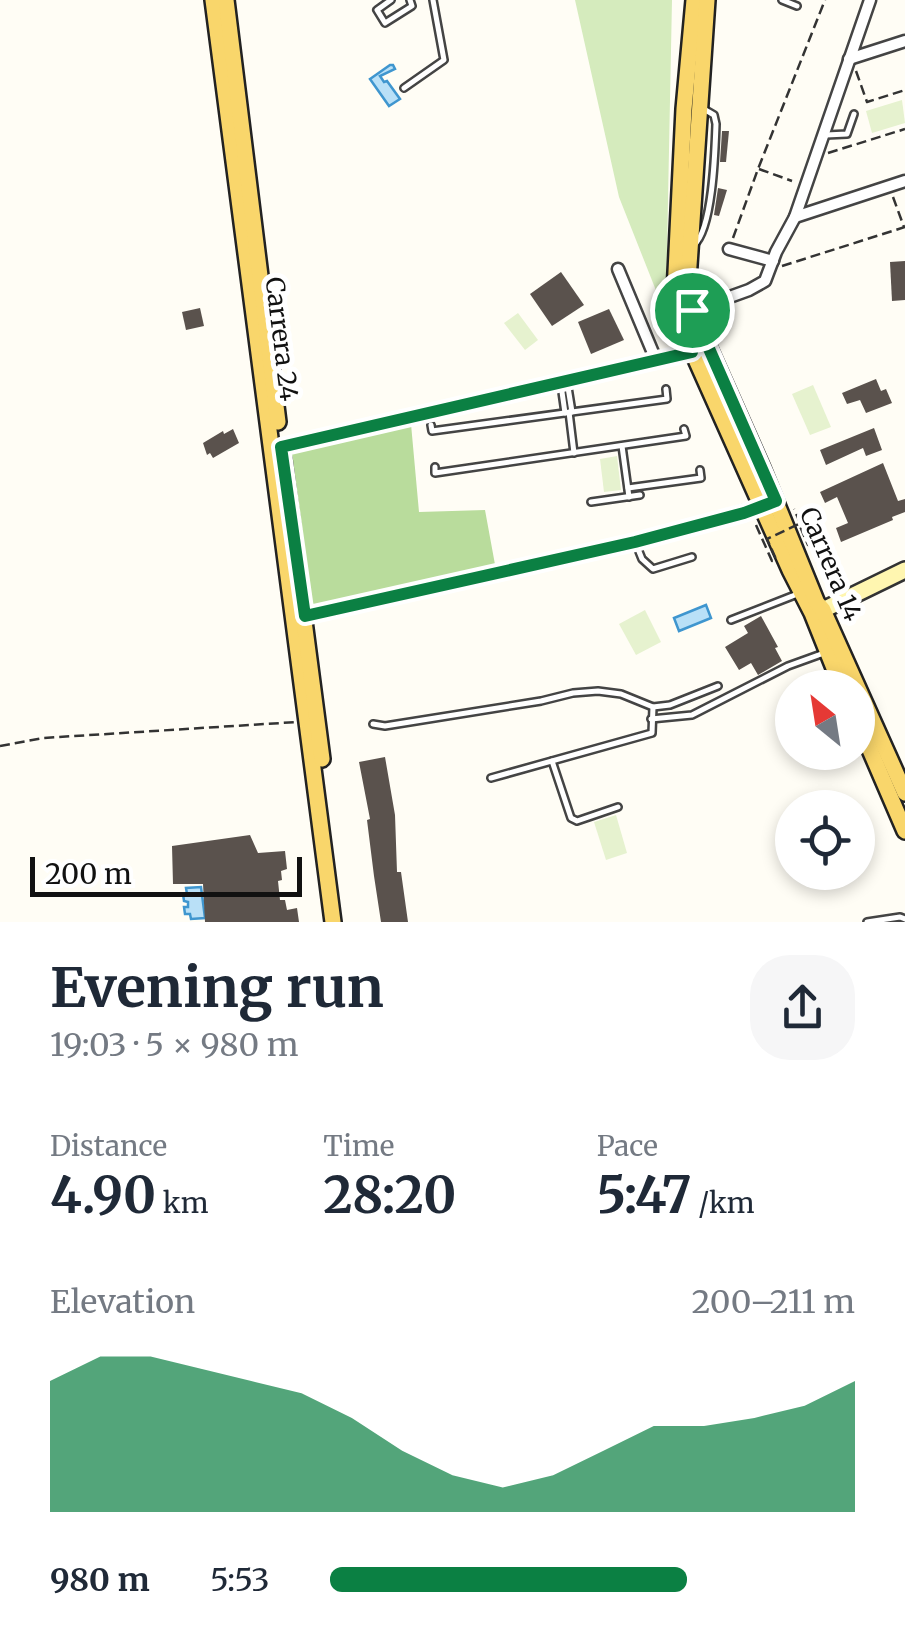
<!DOCTYPE html>
<meta charset="utf-8">
<style>
:root{--surface:#fff;--page:#f6f6f7;--text:#1f2937;--muted:#747a83;--accent:#0b8043}
body{margin:0;font-family:Merriweather,serif;background:var(--page);color:var(--text);height:100vh;display:flex;flex-direction:column;font-size:38px;white-space:nowrap}
*{box-sizing:border-box;margin:0}
p{font-size:32px;color:var(--muted)}
.icon{flex:none;width:55px;height:55px;fill:none;stroke:currentColor;stroke-width:2;stroke-linecap:round;stroke-linejoin:round}
.map{position:relative;height:922px;overflow:hidden}
.sheet{display:flex;flex-direction:column;background:var(--surface);flex:1}
.sheet>*{flex:none}
.needle{width:65px;rotate:330deg}
.controls{position:absolute;left:775px;top:670px;display:grid;gap:20px}
.controls a{display:grid;place-items:center;width:100px;height:100px;border-radius:50%;background:var(--surface);box-shadow:0 5px 15px #0003;font-size:50px}
.scale{position:absolute;left:30px;bottom:25px;width:272px;box-sizing:border-box;padding-left:10px;border:5px solid #111;border-top:0;font-size:28px;line-height:35px;white-space:nowrap;color:#111;-webkit-text-stroke:8px #fff;paint-order:stroke}
.pin{position:absolute;display:grid;place-items:center;width:85px;height:85px;color:#fff;margin:-42px;border:5px solid #fff;border-radius:50%;box-shadow:0 2px 10px #0007}
.round{display:grid;place-items:center;flex:none;width:105px;height:105px;border-radius:40px;background:var(--page)}
.headline{display:flex;align-items:center;justify-content:space-between;height:170px;padding:0 50px}
h1{font-size:55px;font-weight:700;line-height:75px}
.figures{display:grid;grid-template-columns:repeat(3,1fr);gap:15px;height:170px;padding:10px 50px}
.figures div{display:grid;align-content:center}
.figures b{font-size:50px;font-weight:700}
.figures small{font-size:28px;font-weight:400}
.figures p{font-size:28px}
.chart{height:280px;padding:20px 50px}
.chart p{display:flex;justify-content:space-between}
.chart svg{width:100%;height:180px;margin-top:10px;fill:var(--accent);opacity:.7}
ul{padding:0 50px;list-style:none;font-size:32px}
li{display:grid;grid-template-columns:160px 120px 1fr;align-items:center;height:75px}
li i{height:25px;border-radius:12px;background:var(--accent)}
.map>svg:first-child{display:block}
.green{fill:#d5ebbd}
.forest{fill:#b9dc9c}
.pitch{fill:#e6f2cf}
.water{fill:#b9e0f7;stroke:#3f96cf;stroke-width:2.5}
.building{fill:#5a524d}
.lines{fill:none;stroke-linecap:round;stroke-linejoin:round}
.lane-casing{stroke:#444;stroke-width:10}
.street-casing{stroke:#444;stroke-width:15}
.secondary-casing{stroke:#333;stroke-width:20}
.primary-casing{stroke:#222;stroke-width:20}
.path{stroke:#333;stroke-width:2.5;stroke-dasharray:10 5;stroke-linecap:butt}
.lane{stroke:#fff;stroke-width:5}
.street{stroke:#fff;stroke-width:10}
.secondary{stroke:#fff6b0;stroke-width:15}
.primary{stroke:#f9d66b;stroke-width:15}
.path-bridge{stroke:#333;stroke-width:2.5;stroke-dasharray:10 5;stroke-linecap:butt}
.route-casing{stroke:#fff;stroke-width:20}
.route{stroke:#0b8043;stroke-width:12}
.labels{text-anchor:middle;dominant-baseline:central;stroke-width:10;stroke-linejoin:round;paint-order:stroke}
.street-label{font-size:25px;fill:#111;stroke:#fff}
</style>
<div class="map">
<svg width="905" height="922" viewBox="0 0 905 922">
<rect width="100%" height="100%" fill="#fffdf5"/>
<!-- green -->
<polygon class="green" points="575,0 672,0 666,301 676,341 619,197"/>
<!-- forest -->
<polygon class="forest" points="411,424 419,512 485,510 496,570 308,612 286,450"/>
<!-- pitch -->
<g class="pitch">
<polygon points="902,100 905,123 872,133 866,111"/>
<polygon points="518,313 538,340 525,350 504,323"/>
<polygon points="813,385 831,427 810,435 792,394"/>
<polygon points="617,456 621,490 604,492 600,459"/>
<polygon points="645,610 661,642 636,655 619,624"/>
<polygon points="616,815 627,853 606,860 594,822"/>
</g>
<!-- water -->
<g class="water">
<polygon points="390,65 393,65 395,69 380,76 384,82 387,81 400,99 389,106 370,79"/>
<polygon points="706,605 711,618 679,631 674,618"/>
<polygon points="201,887 205,918 191,919 190,914 185,914 184,907 188,907 188,902 184,901 183,894 187,894 186,888"/>
</g>
<!-- building -->
<g class="building">
<polygon points="722,131 729,131 726,162 720,162"/>
<polygon points="718,188 727,190 719,216 714,215"/>
<polygon points="905,261 905,300 892,301 890,262"/>
<polygon points="561,272 584,305 552,326 530,294"/>
<polygon points="200,308 204,326 186,330 182,312"/>
<polygon points="609,309 624,340 591,354 578,322"/>
<polygon points="876,379 881,391 886,389 892,403 866,413 860,400 847,404 842,393"/>
<polygon points="874,428 882,450 866,456 863,448 826,465 820,450"/>
<polygon points="233,429 239,443 213,458 210,453 207,455 203,443 223,431 224,434"/>
<polygon points="883,463 898,501 905,499 905,512 892,517 893,520 841,542 836,528 848,523 837,497 825,503 820,492"/>
<polygon points="761,616 778,647 775,648 782,661 758,675 751,663 739,670 725,647 748,633 744,626"/>
<polygon points="385,757 395,815 397,872 401,872 408,922 381,922 374,876 367,820 370,819 359,762"/>
<polygon points="250,835 258,853 285,851 287,869 281,871 282,880 278,881 280,900 285,900 287,910 297,908 299,922 205,922 203,884 173,884 172,846"/>
</g>
<g class="lines">
<defs>
<g id="lane">
<polyline points="391,0 377,10 385,23 412,6 410,0"/>
<polyline points="782,0 797,6"/>
<polyline points="404,88 444,60 433,0"/>
<polyline points="826,135 847,134 854,114"/>
<path d="M694,245c19,-17 21,-94 22,-121l-2,-9 -12,-7"/>
<polyline points="567,381 572,412"/>
<polyline points="561,385 565,413"/>
<polyline points="569,412 574,453"/>
<polyline points="431,425 432,431 667,399 666,389"/>
<polyline points="622,446 629,497"/>
<polyline points="435,467 435,473 686,436 684,429"/>
<polyline points="628,488 701,478 700,470"/>
<polyline points="591,502 640,495"/>
<polyline points="636,544 642,559 653,569 692,557"/>
<polyline points="731,620 800,593"/>
<polyline points="651,719 692,715 788,666 824,653"/>
<polyline points="373,724 385,726 541,701 573,693 598,691 621,694 653,707 670,705 718,686"/>
<polyline points="552,761 571,818 577,821 618,807"/>
<polyline points="491,778 652,733 653,707"/>
<polyline points="867,922 900,917 905,919"/>
</g>
<g id="street">
<polyline points="849,59 905,41"/>
<polyline points="795,217 905,181"/>
<polyline points="729,249 773,261"/>
<polyline points="618,269 656,360"/>
<polyline points="688,312 749,290 765,281 776,252 795,217 870,0"/>
<polyline points="281,447 708,349"/>
<polyline points="305,616 635,542 765,505"/>
</g>
<polyline id="secondary" points="814,613 823,610 905,570"/>
<g id="primary">
<polyline points="213,0 333,922"/>
<polyline points="226,0 278,422"/>
<polyline points="694,0 684,109 675,292 677,317 790,570 812,613 842,688"/>
<polyline points="707,0 688,280 692,310 762,468 817,603 823,610 905,793"/>
<polyline points="283,460 322,759"/>
<polyline points="858,722 905,831"/>
</g>
</defs>
<!-- lane casing -->
<use href="#lane" class="lane-casing"/>
<!-- street casing -->
<use href="#street" class="street-casing"/>
<!-- secondary casing -->
<use href="#secondary" class="secondary-casing"/>
<!-- primary casing -->
<use href="#primary" class="primary-casing"/>
<!-- path -->
<g class="path">
<polyline points="856,71 867,102 905,90"/>
<polyline points="828,153 905,129"/>
<polyline points="759,169 792,181"/>
<polyline points="893,197 904,227"/>
<polyline points="733,238 758,169 825,0"/>
<polyline points="782,266 905,227"/>
<polyline points="0,746 43,738 297,722"/>
</g>
<!-- lane -->
<use href="#lane" class="lane"/>
<!-- street -->
<use href="#street" class="street"/>
<!-- secondary -->
<use href="#secondary" class="secondary"/>
<!-- primary -->
<use href="#primary" class="primary"/>
<!-- path-bridge -->
<polyline class="path-bridge" points="756,525 772,561 776,559 767,539 799,524 808,545 810,545 794,509"/>
</g>
<g class="lines">
<defs>
<polygon id="route" points="692,310 776,501 744,513 635,542 305,616 281,447 692,352 677,317"/>
</defs>
<!-- route casing -->
<use href="#route" class="route-casing"/>
<!-- route -->
<use href="#route" class="route"/>
</g>
<g class="labels">
<!-- street labels -->
<g class="street-label">
<text transform="translate(282 339) rotate(83)">Carrera 24</text>
<text transform="translate(831 564) rotate(67)">Carrera 14</text>
</g>
</g>
</svg>
<div class="controls">
<a><svg class="needle" viewBox="-14 -14 28 28"><path d="M0-13l5 13h-10z" fill="#e53935"/><path d="M0 13l5-13h-10z" fill="#747a83"/></svg></a>
<a><svg class="icon" aria-label="locate" viewBox="0 0 24 24"><circle cx="12" cy="12" r="6"/><path d="M12 2v4M12 18v4M2 12h4M18 12h4"/></svg></a>
</div>
<div class="scale">200 m</div>
<div class="pin" style="left:692px;top:310px;background:#1e9e55"><svg class="icon" aria-label="arrive" viewBox="0 0 24 24"><path d="M6 21V4h12l-3 4 3 4H6"/></svg></div>
</div>
<section class="sheet">
<div class="headline"><div><h1>Evening run</h1><p>19:03 · 5 × 980 m</p></div><a class="round"><svg class="icon" aria-label="share" viewBox="0 0 24 24"><path d="M12 15V3M7 8l5-5 5 5M5 13v7h14v-7"/></svg></a></div>
<div class="figures">
<div><p>Distance</p><b>4.90<small> km</small></b></div>
<div><p>Time</p><b>28:20</b></div>
<div><p>Pace</p><b>5:47<small> /km</small></b></div>
</div>
<div class="chart"><p><span>Elevation</span>200–211 m</p>
<svg viewBox="0 0 160 44" preserveAspectRatio="none"><path d="M0 44V12L10 6L20 6L30 9L40 12L50 15L60 21L70 29L80 35L90 38L100 35L110 29L120 23L130 23L140 21L150 18L160 12V44z"/></svg>
</div>
<ul>
<li><b>980 m</b>5:53<i style="width:68%"></i></li>
</ul>
</section>
